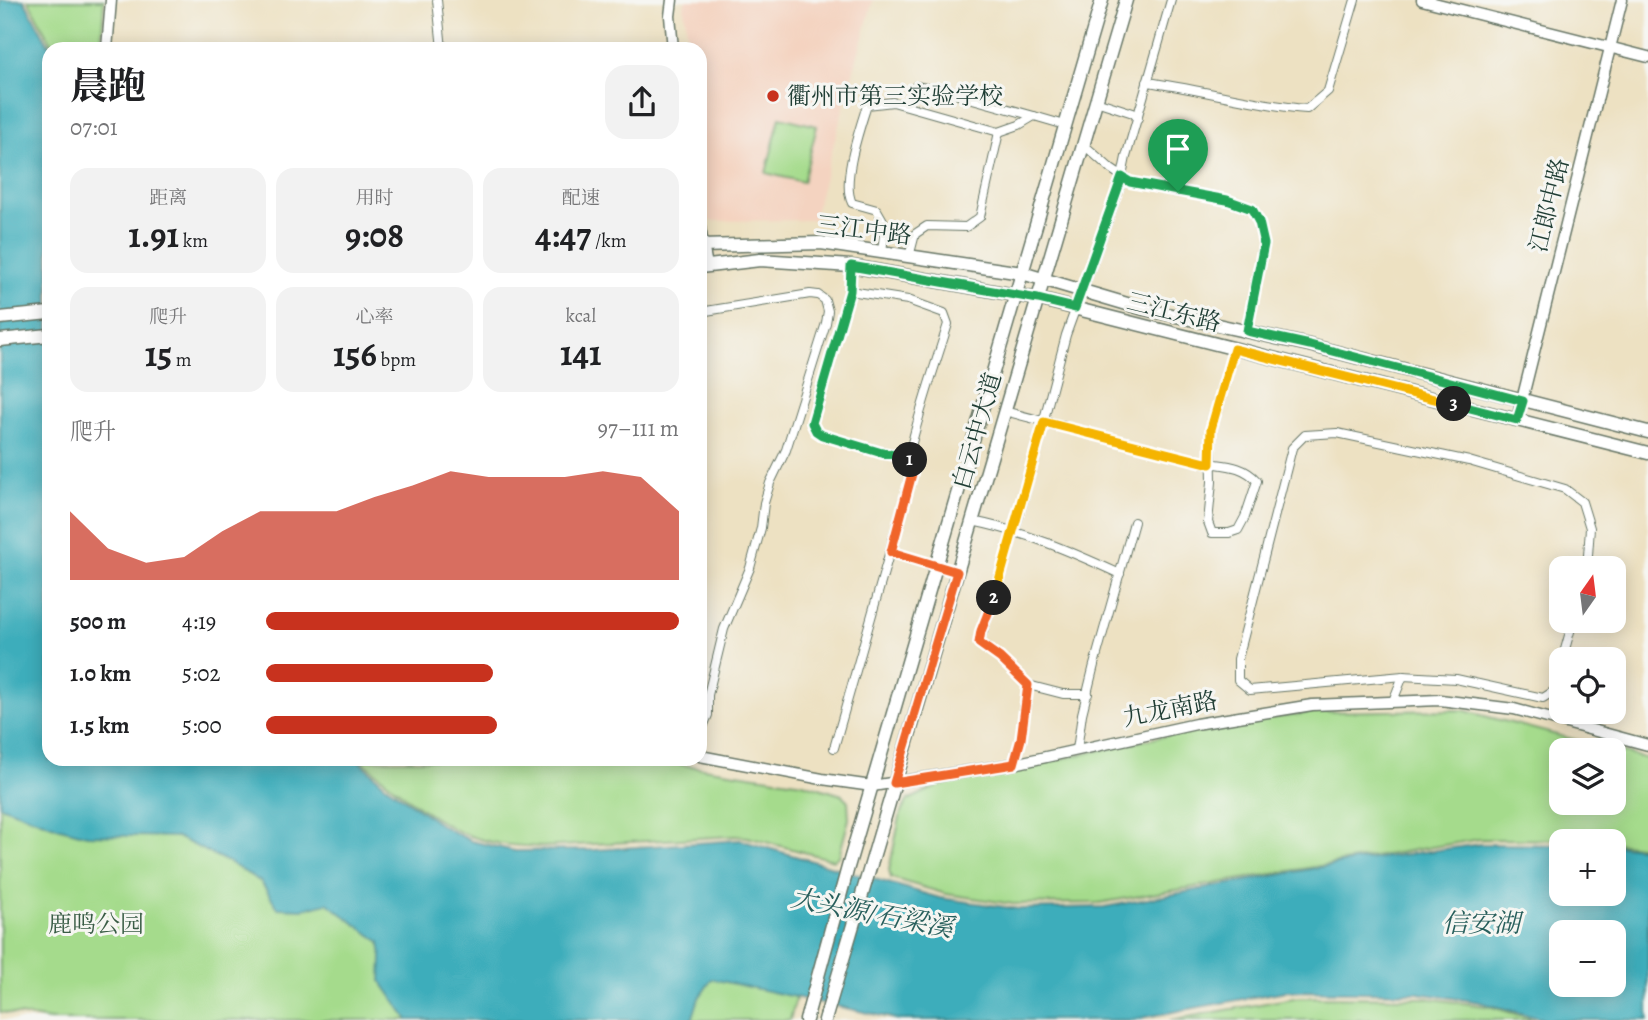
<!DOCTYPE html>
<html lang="zh">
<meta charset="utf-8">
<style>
:root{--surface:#fff;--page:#f2f2f2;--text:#202124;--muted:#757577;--accent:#c8321e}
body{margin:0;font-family:Alegreya,"Noto Serif SC",serif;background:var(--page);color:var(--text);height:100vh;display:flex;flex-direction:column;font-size:26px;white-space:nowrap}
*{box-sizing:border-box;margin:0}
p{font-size:23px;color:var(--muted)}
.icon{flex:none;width:38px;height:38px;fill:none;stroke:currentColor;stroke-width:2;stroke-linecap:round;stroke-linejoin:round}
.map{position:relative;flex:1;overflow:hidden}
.sheet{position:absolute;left:42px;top:42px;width:665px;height:724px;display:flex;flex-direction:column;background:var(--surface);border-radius:21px;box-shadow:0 4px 18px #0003}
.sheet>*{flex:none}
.needle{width:46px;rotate:14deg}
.fabs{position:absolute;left:1549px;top:556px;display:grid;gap:14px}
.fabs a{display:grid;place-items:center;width:77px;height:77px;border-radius:14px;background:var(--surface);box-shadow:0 4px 18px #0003;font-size:35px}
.pin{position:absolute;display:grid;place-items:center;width:60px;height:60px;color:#fff;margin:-72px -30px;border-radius:50% 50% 50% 0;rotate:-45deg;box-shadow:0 0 7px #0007}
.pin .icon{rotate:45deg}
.km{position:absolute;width:35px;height:35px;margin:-18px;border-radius:50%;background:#222;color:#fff;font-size:19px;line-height:35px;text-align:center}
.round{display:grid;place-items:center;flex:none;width:74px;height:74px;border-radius:21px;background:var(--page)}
.head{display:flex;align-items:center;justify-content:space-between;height:119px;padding:0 28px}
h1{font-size:38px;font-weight:700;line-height:52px}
.stats{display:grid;grid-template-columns:repeat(3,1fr);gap:10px;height:119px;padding:7px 28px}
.stats div{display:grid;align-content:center;border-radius:18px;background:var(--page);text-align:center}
.stats b{font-size:35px;font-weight:700}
.stats small{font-size:19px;font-weight:400}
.stats p{font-size:19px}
.chart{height:196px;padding:14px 28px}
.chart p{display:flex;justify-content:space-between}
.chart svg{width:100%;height:126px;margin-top:7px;fill:var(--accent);opacity:.7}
ul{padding:0 28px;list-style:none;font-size:23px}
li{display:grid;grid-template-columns:112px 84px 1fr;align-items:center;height:52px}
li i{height:18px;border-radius:9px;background:var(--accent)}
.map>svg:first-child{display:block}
.built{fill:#f4d3c0}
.green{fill:#a5db8c;stroke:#628c60;stroke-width:2;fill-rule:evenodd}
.water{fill:#3eadbb;stroke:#2e7578;stroke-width:2;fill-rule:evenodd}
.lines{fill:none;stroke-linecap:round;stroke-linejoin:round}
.minor-casing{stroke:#677666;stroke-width:10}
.tertiary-casing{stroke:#677666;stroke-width:13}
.secondary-casing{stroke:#677666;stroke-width:15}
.minor{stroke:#fff;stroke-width:8}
.tertiary{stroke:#fff;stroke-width:10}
.secondary{stroke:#fff;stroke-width:12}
.split-1-casing{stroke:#fff;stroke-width:14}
.split-2-casing{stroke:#fff;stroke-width:14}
.split-3-casing{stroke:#fff;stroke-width:14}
.split-4-casing{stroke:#fff;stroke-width:14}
.split-1{stroke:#22a559;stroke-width:9}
.split-2{stroke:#f0652b;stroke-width:9}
.split-3{stroke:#f5b400;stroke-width:9}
.split-4{stroke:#22a559;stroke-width:9}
.poi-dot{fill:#c8321e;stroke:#f6f6f2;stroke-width:2.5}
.labels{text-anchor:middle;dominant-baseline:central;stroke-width:6;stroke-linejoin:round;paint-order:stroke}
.poi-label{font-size:24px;fill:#1f3d34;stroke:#f6f6f2;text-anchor:start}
.street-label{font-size:24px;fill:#1f3d34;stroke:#f6f6f2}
.park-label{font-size:24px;fill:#3a5d46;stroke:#f6f6f2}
.water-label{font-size:26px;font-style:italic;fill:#285f5c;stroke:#f6f6f2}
</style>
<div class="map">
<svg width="1648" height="1020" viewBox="0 0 1648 1020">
<rect width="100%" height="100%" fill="#f6f6f2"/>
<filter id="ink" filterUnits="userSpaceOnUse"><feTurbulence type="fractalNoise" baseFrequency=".0143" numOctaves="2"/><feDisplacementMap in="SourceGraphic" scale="14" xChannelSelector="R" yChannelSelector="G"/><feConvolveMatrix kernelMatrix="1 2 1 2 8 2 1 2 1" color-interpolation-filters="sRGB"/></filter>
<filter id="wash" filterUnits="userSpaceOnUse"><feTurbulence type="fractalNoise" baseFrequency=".00686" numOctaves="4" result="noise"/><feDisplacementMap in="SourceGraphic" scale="28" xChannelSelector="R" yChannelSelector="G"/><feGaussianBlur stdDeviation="1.57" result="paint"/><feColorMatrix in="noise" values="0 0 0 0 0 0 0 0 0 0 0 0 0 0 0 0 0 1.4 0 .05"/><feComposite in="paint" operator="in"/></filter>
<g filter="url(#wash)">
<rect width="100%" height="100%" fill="#ede1c2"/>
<!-- built -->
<polygon class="built" points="685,0 873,0 813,220 710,221 700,143 700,49 689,49 684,8"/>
<!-- green -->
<g class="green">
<polygon points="28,0 104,0 101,49 54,49"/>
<polygon points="780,117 817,126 803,182 766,173"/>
<path d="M1462,710l186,49v88l-59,-7 -109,-1 -381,64 -86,1 -67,-10 -55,-16 -2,-8 12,-58 7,-12 30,-14 258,-57 118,-17zM1561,751h53v52h-53z"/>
<path d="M361,760h289l153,23 39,12 6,6 1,18 -10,37 -6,4 -86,-23 -13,-1 -192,11c-23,-1 -46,-2 -69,-10 -36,-11 -83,-53 -112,-77z"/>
<polygon points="0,800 178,831 325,899 385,940 422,1020 50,1020 0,1012"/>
<polygon points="711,974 798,991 790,1020 686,1020"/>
<polygon points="1299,997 1426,998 1492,1007 1535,1020 1170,1020"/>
</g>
<!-- water -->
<path class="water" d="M0,0h24l27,49h-2v711h309l26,24 58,42 29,15 44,10 78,-1 147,-10 200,58 79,11 85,-2 239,-44 138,-19 80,1v49h53v-49l34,4v171h-102l-67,-18 -61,-9 -132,-2 -156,29h-230l-188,-41 -13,19 -7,22h-284l-27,-39 1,-24 -2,-15 -53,-39 -24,6 -25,-1 -17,-26 -33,-20 -51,-25 -90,-2 -27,-7 -60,-22zM1561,933h53v52h-53z"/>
</g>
<g filter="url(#ink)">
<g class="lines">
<defs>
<g id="minor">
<polyline points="437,0 442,49"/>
<path d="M1147,82c54,7 106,23 160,27l21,-18 27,-91"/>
<polyline points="916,86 951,93 1034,116"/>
<polyline points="1096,101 1133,113 1138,118"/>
<polyline points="1083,144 1111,169 1130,182 1227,200 1252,209 1259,222 1264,244 1247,331"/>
<path d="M882,253l3,-29 -8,-14 -25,-7c-11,-22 8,-75 15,-98l26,-3 106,30 20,-7 15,-9 31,9"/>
<polyline points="909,257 915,234 927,226 966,227 980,217 999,132"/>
<polyline points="851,266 850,291 812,423 816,431 822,435 882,453 909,457"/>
<polyline points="700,312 810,294 818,295 825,300 828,311 826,323 786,450 770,483 764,503 761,528 750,568 724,629 708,695 708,715 700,734"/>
<path d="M1004,411l198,51c22,4 40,2 55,19l-12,36 -7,13 -9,3h-17l-4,-11 4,-40 -1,-53 23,-80"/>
<path d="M972,521c54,11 98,30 148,53"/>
<polyline points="891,552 957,572"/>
<polyline points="1562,660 1573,621"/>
<polyline points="1561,664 1554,691 1543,698 1456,679 1403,676 1250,690 1238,680 1238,659 1292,448 1305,435 1337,433 1469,461 1565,489 1582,502 1590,528 1587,569"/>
<polyline points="1088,694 1063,694 1028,685 1000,658 979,643 1019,515 1066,335 1120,186 1126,157 1171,0"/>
<polyline points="1393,701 1403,676"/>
<path d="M834,748l77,-271c2,-9 -3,-16 -1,-26 10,-43 25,-85 38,-127l-4,-11 -36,-13 -58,-9"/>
<polyline points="1077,750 1082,714 1094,665 1134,522"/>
<polyline points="1014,764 1021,739 1028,685"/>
</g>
<g id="tertiary">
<polyline points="672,0 670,16 673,49"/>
<polyline points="1422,0 1648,57"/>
<polyline points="107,49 111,0"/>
<polyline points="700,228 707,266"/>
<polyline points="1517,420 1622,0"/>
<polyline points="700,756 822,779 872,786 1014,764 1196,724 1312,705 1440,700 1514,709 1648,745"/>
</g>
<g id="secondary">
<polyline points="700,246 821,243 1022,273 1144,309 1309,345 1648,432"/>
<polyline points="700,267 760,260 851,266 1038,299 1648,453"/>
<polyline points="0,318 49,313"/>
<polyline points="0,340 49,335"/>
<polyline points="806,1020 848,867 1102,0"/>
<polyline points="825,1020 1126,0"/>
</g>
</defs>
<!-- minor casing -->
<use href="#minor" class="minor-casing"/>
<!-- tertiary casing -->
<use href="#tertiary" class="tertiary-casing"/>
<!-- secondary casing -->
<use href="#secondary" class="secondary-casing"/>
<!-- minor -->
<use href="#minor" class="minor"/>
<!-- tertiary -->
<use href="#tertiary" class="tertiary"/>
<!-- secondary -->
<use href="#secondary" class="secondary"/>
</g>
</g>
<g class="lines" filter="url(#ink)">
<defs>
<polyline id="split-1" points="910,460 909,457 882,453 822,435 816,431 812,423 850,291 851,266 1038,299 1075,308 1122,177 1130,182 1178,191"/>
<polyline id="split-2" points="910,460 913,470 891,552 957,572 894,783 1014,764 1021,739 1028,685 1000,658 979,643 981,631 994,598"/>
<polyline id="split-3" points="994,598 1044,422 1210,464 1211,429 1234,349 1454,404"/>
<polyline id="split-4" points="1178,191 1227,200 1252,209 1259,222 1264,244 1247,331 1310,345 1523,401 1517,420 1454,404"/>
</defs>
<!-- split-1 casing -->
<use href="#split-1" class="split-1-casing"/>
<!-- split-2 casing -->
<use href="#split-2" class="split-2-casing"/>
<!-- split-3 casing -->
<use href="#split-3" class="split-3-casing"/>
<!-- split-4 casing -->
<use href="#split-4" class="split-4-casing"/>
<!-- split-1 -->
<use href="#split-1" class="split-1"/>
<!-- split-2 -->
<use href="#split-2" class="split-2"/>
<!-- split-3 -->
<use href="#split-3" class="split-3"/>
<!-- split-4 -->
<use href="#split-4" class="split-4"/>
</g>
<!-- markers -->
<circle class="poi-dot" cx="773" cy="96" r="7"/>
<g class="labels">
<!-- poi labels -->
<g class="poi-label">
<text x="787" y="96">衢州市第三实验学校</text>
</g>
<!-- street labels -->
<g class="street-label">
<text transform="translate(1549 205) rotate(-76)">江郎中路</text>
<text transform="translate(864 230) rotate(7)">三江中路</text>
<text transform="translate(1174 312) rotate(14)">三江东路</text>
<text transform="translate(977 431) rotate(-74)">白云中大道</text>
<text transform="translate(1170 709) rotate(-11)">九龙南路</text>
</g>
<!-- park labels -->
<g class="park-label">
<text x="96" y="924">鹿鸣公园</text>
</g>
<!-- water labels -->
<g class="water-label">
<text transform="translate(872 913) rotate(11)">大头源/石梁溪</text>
<text x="1481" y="923">信安湖</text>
</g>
</g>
</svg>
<div class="fabs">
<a><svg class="needle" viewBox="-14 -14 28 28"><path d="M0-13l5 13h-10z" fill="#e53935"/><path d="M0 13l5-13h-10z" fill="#757577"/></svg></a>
<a><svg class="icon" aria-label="locate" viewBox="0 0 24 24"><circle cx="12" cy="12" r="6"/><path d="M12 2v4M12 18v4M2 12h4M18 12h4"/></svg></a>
<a><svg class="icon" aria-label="layers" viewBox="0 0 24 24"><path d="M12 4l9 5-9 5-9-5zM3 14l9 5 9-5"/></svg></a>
<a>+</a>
<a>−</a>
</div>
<div class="pin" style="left:1178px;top:191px;background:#1e9e55"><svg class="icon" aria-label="arrive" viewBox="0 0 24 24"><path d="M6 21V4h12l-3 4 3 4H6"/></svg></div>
<b class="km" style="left:910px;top:460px">1</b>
<b class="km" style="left:994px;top:598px">2</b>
<b class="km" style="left:1454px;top:404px">3</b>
<section class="sheet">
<div class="head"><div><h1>晨跑</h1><p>07:01</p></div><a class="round"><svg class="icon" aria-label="share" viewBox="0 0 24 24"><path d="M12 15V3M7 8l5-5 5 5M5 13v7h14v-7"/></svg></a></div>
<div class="stats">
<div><p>距离</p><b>1.91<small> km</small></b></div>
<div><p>用时</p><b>9:08</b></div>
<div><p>配速</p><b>4:47<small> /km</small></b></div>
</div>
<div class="stats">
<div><p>爬升</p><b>15<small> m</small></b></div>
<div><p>心率</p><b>156<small> bpm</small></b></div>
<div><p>kcal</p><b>141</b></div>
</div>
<div class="chart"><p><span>爬升</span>97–111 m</p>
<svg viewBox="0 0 160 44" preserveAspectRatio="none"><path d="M0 44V20L10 33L20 38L30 36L40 27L50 20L60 20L70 20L80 15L90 11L100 6L110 8L120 8L130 8L140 6L150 8L160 20V44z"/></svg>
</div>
<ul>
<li><b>500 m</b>4:19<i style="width:100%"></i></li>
<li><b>1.0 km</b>5:02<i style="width:55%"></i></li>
<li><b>1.5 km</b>5:00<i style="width:56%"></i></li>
</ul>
</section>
</div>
